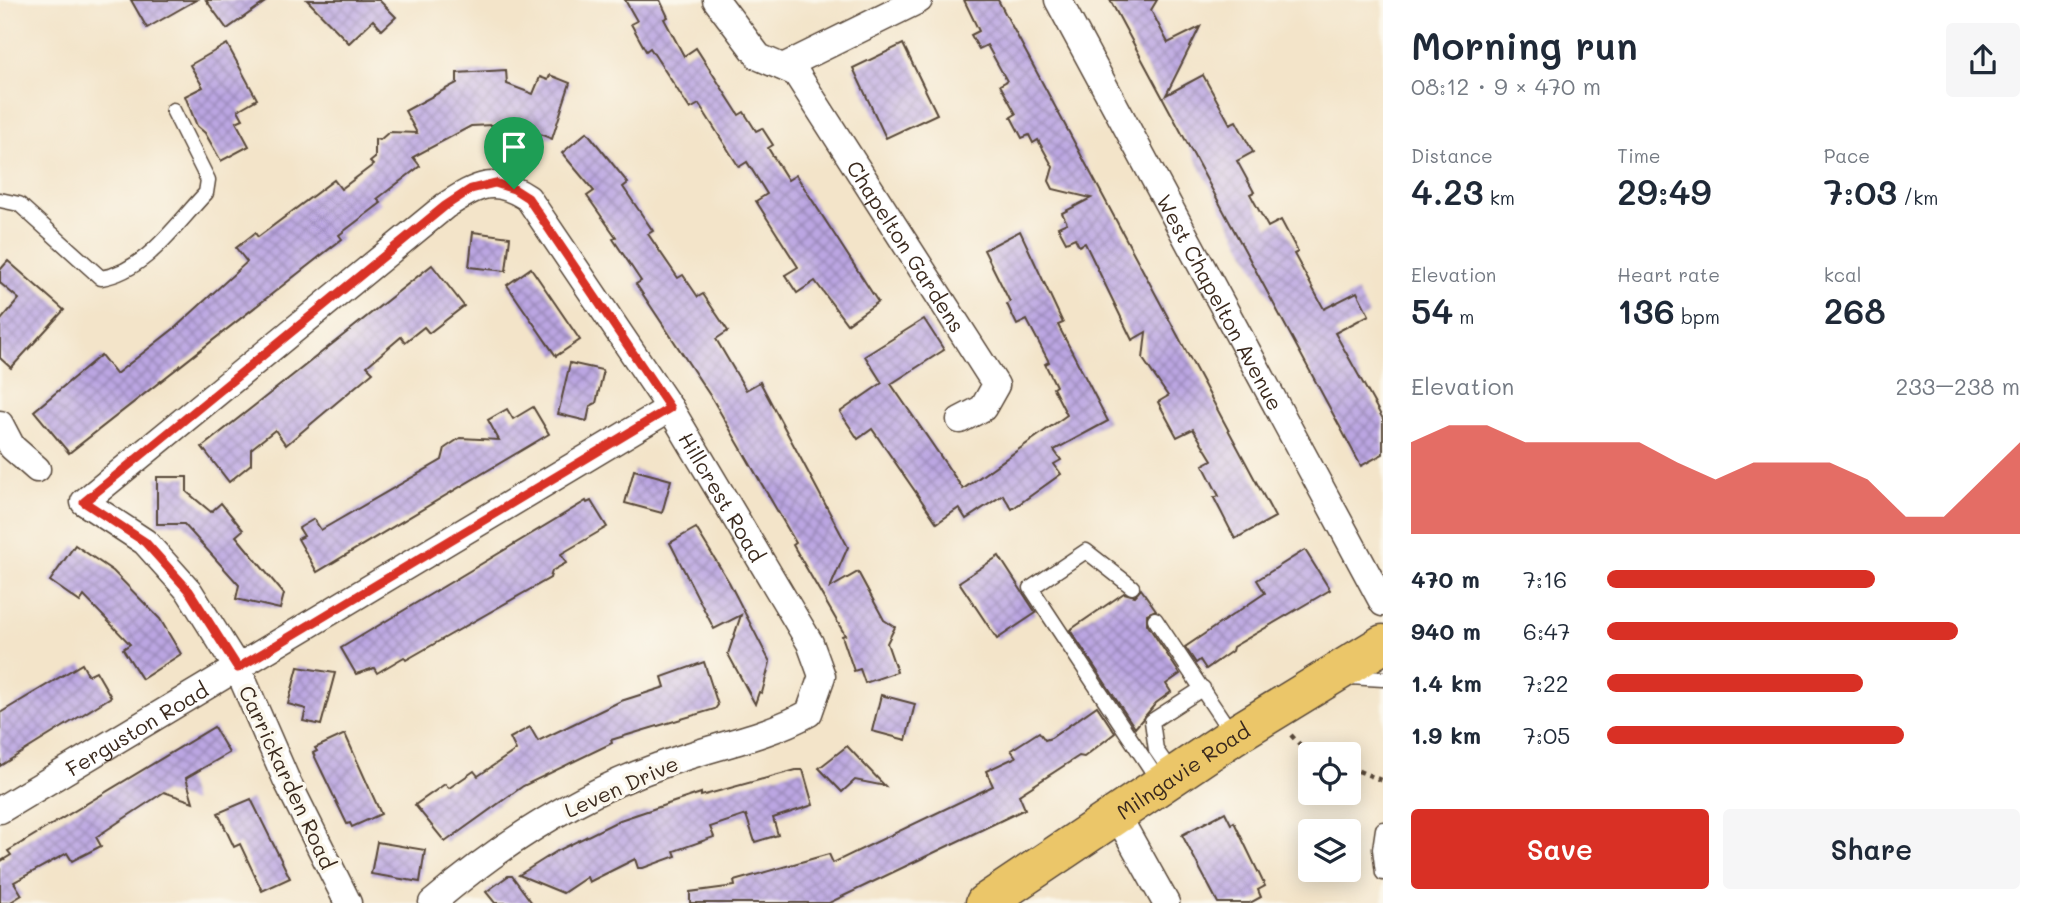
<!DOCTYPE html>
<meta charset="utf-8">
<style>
:root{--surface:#fff;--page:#f6f6f7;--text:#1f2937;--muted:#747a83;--accent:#d93025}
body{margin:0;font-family:Mali,sans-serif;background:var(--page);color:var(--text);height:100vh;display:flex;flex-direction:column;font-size:26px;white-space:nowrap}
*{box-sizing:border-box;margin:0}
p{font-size:23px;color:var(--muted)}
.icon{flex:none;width:38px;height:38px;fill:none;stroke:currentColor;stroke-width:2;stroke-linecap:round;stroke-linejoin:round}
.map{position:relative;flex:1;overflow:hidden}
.sheet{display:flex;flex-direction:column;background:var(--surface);width:665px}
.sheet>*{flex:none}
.tools{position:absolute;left:1298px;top:742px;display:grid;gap:14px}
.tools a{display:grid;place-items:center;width:63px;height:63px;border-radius:7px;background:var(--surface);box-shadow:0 4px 18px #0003;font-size:35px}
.pin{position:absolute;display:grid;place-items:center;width:60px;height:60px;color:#fff;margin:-72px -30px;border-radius:50% 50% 50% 0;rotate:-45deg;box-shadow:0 0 7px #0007}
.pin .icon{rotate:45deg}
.round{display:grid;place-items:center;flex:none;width:74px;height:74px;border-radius:7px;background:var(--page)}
.head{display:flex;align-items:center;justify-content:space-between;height:119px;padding:0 28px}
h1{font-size:38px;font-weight:600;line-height:52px}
.stats{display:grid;grid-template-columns:repeat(3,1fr);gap:10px;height:119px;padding:7px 28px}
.stats div{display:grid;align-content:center}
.stats b{font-size:35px;font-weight:600}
.stats small{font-size:19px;font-weight:400}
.stats p{font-size:19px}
.chart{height:196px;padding:14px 28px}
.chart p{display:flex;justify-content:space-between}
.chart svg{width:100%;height:126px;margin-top:7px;fill:var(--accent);opacity:.7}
.button{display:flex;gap:14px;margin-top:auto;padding:14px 28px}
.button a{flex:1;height:80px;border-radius:7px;background:var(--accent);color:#fff;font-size:28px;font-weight:600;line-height:80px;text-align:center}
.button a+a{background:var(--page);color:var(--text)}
ul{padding:0 28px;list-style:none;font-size:23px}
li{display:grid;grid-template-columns:112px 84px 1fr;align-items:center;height:52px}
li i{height:18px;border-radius:9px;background:var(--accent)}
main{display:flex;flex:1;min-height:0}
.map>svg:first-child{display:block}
.building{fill:url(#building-cross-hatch)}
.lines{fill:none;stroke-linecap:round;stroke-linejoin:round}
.lane-casing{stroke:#574638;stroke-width:17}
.street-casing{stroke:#574638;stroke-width:29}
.primary-casing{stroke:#574638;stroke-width:41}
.path{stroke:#574638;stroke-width:4.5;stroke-dasharray:5 5;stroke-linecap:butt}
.lane{stroke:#fff;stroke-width:14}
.street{stroke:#fff;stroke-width:26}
.primary{stroke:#ebc669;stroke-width:38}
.route-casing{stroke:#fff;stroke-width:14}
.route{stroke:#d93025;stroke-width:9}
.labels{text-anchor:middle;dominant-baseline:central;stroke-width:7;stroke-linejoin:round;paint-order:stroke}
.street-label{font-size:21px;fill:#3b2a1e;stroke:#fbf7ec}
</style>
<main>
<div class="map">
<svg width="1383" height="903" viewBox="0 0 1383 903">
<defs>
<pattern id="building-cross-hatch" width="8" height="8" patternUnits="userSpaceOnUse" patternTransform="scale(1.75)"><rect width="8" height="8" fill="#bba6e2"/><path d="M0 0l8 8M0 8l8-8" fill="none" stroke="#9987b7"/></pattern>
</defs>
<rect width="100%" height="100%" fill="#fbf7ec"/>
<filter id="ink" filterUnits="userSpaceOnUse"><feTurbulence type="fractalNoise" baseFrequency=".0143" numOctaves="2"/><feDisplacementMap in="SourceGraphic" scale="14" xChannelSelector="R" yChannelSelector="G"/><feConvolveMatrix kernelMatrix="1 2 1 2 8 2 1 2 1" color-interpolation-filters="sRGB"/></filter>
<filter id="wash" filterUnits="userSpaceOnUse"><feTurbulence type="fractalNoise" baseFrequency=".00686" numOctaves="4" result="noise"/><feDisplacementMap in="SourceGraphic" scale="28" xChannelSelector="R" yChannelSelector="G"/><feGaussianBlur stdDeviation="1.57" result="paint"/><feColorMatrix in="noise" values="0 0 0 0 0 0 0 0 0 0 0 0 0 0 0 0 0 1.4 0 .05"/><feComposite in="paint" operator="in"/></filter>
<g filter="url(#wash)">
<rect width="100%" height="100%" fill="#f3e4c9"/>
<g id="blocks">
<!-- building -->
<g class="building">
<polygon points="131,0 196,0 147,28"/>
<polygon points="206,0 268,0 227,29"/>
<polygon points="307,0 379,0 396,17 382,30 373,20 349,43"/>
<polygon points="625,0 660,0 668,17 664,19 684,56 696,48 739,115 744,112 756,131 762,128 773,145 768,148 788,180 796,175 878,302 847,324 815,281 797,293 785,275 798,267 756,201 767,194 747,162 739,167 699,104 690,109 650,48 646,51 631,24 637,21"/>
<polygon points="964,0 998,0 1275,517 1235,539 1214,498 1219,496 1203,465 1212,460 1193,429 1177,437 1158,402 1168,396 1143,359 1146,332 1132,340 1085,243 1079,246 1075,238 1066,242 1058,227 1067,223 1062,213 1091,198 1053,189 1049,181 1053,167 1038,140 1033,143 1029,135 1022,138 1011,117 1016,114 1000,85 1007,81 987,45 979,49 971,35 979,31"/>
<polygon points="1110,0 1157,0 1151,10 1168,43 1200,27 1166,95 1203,75 1230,124 1236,121 1253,152 1237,161 1254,192 1250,194 1268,227 1281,220 1298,252 1294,254 1324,309 1357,292 1369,315 1335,333 1383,419 1383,454 1361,466"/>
<polygon points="227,44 257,99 238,110 243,119 236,122 249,146 221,161 205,133 197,126 185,96 203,87 190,65"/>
<polygon points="903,44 937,114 886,138 853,68"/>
<polygon points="506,70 507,84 533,94 540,77 548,80 550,75 570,83 552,139 515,124 471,126 413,157 420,166 377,199 381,203 339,235 342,239 69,453 34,411 101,355 116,374 176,327 247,262 236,248 255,233 258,237 334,180 341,189 373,165 370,162 375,158 375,139 380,140 389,132 417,133 405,111 457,83 457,73"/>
<polygon points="587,132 628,183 623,187 653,231 648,234 678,278 683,275 698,297 703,294 728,331 716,339 746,390 760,382 848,547 830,588 858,572 884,620 895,627 887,643 897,672 865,683 860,669 854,671 842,636 845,635 793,545 796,543 713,400 636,284 641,281 613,239 616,237 587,196 594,191 562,153"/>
<polygon points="1020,231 1063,323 1058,325 1108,421 1054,450 1061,460 1054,464 1061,474 1012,509 1003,495 966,519 959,508 937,523 872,429 858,439 840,412 882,383 865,356 924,319 944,350 891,384 963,489 1067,415 1053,388 1056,386 1045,364 1049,362 1027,320 1017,325 1007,304 1010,302 984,250"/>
<polygon points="473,232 510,237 506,271 469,267"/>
<polygon points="8,261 64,310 11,368 0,358 0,321 19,299 0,283 0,270"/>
<polygon points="432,265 464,306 429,333 424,327 405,342 401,337 367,366 373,372 286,445 275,430 251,449 251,464 229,482 202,447"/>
<polygon points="531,268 580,340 556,356 507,285"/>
<polygon points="570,363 602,370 603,374 596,403 590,406 587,421 558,414"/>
<polygon points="533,407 549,434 317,572 298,539 304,536 299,528 314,519 321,530 442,460 445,448 460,438 499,440 488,420 507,409 513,419"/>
<polygon points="634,470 671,480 662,513 625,503"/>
<polygon points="157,477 187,477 187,492 211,512 221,503 243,530 236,536 284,594 280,609 236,599 239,585 184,524 157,524"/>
<polygon points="586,501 587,503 591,501 607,527 561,554 566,563 552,571 550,578 406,660 404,657 377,673 374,668 356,674 341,648"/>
<polygon points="696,528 729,582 770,662 762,693 759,692 755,704 728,654 741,615 714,629 670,543"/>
<polygon points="75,545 113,571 160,619 181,654 142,679 123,649 130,644 84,596 80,602 50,581"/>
<polygon points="1305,550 1330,590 1233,647 1232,651 1206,669 1200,660 1196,663 1185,647 1265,593 1257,580"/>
<polygon points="999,556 1036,613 997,639 959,582"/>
<polygon points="1141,589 1156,610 1147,614 1147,624 1180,674 1166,684 1171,692 1156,703 1135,728 1070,630 1124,593 1135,596"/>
<polygon points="704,662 718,705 715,709 611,740 612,743 523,786 445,842 415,805 445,784 449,788 474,771 478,776 516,750 510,738 530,727 538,741 621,701 665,687 662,677"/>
<polygon points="82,664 88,675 96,671 111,697 0,766 0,713"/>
<polygon points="298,667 335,673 321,725 303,721 306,709 288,704"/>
<polygon points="881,695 915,704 906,740 872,731"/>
<polygon points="1097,706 1115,733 1084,757 1079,756 1019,795 1025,809 829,903 690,903 690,892 735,886 734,881 829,854 833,863 993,786 986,771 1016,757 1011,750 1039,732 1045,740 1051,738"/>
<polygon points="214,727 229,753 186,778 193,802 164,792 96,837 101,846 72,861 67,853 14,882 22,895 9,903 0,903 0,859 1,861 11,855 8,851"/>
<polygon points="345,734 381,814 352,827 350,823 347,824 313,753 317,751 315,748"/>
<polygon points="847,746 862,762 885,786 855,780 842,792 819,768"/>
<polygon points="796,770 803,770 813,805 773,818 778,835 755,842 746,815 710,827 714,837 674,851 676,856 643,868 638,868 635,859 589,882 587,877 563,893 519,875 557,851 620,820 701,793 701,796"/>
<polygon points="251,799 290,878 262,891 240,844 234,847 218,813"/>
<polygon points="1225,812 1231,824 1234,822 1265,886 1258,890 1261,897 1250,903 1218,903 1182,835"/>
<polygon points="377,842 425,850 420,882 371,874"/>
<polygon points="508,876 512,876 532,903 495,903 486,892"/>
</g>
</g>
</g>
<g filter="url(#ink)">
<use href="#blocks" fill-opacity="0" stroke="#574638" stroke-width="2"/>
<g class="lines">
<defs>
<g id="lane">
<path d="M0,200l19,4 82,74c45,-7 75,-54 105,-85l2,-13 -35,-70"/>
<polyline points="1132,587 1086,551 1031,588 1160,783"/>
<polyline points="1155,619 1232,734"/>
<polyline points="1350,677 1383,679"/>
<polyline points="1174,776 1156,750 1152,721 1203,688"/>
<polyline points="1383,829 1380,849 1383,873"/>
</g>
<g id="street">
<path id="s1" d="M716,0l43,57 37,16 200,312 -13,23 -23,12"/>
<path id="s2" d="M1058,0l325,603"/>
<polyline points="783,67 919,0"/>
<polyline points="0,424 12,447 37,469"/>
<path id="s3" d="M0,810l670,-402"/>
<polyline points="1117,815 1166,903"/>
<path id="s4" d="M348,903l-62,-124 -48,-110 -49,-78 -44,-49 -61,-40 361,-296c33,-21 48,-31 83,-8l142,210 140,235 12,33 -13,37c-47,26 -101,34 -150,53 -82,29 -160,80 -227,137"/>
</g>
<g id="primary">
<path id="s5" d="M985,903l248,-167 150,-92"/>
</g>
</defs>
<!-- lane casing -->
<use href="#lane" class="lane-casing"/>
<!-- street casing -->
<use href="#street" class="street-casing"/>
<!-- primary casing -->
<use href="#primary" class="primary-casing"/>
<!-- path -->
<g class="path">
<polyline points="1291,735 1303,748 1318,754"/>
<polyline points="1349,767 1383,781"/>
<polyline points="1354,826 1363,828"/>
</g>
<!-- lane -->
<use href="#lane" class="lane"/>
<!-- street -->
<use href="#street" class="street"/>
<!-- primary -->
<use href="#primary" class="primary"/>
</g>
</g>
<g class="lines" filter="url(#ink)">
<defs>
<polygon id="route" points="495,183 514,189 528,198 670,408 238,668 189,591 145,542 84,502 445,206 471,189"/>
</defs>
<!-- route casing -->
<use href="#route" class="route-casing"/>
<!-- route -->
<use href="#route" class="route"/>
</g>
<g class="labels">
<!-- street labels -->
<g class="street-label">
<text stroke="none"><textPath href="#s1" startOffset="317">Chapelton Gardens</textPath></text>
<text stroke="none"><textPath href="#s2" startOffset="343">West Chapelton Avenue</textPath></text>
<text stroke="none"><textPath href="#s4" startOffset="1404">Hillcrest Road</textPath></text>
<text stroke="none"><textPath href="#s3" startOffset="159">Ferguston Road</textPath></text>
<text stroke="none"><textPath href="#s5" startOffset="238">Milngavie Road</textPath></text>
<text transform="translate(288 777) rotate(65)">Carrickarden Road</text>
<text transform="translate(621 786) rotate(-24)">Leven Drive</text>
</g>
</g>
</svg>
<div class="tools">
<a><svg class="icon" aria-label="locate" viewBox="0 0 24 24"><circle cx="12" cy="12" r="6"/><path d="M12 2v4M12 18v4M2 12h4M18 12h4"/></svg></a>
<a><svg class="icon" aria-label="layers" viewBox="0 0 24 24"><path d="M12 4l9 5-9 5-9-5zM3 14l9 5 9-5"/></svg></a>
</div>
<div class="pin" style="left:514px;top:189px;background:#1e9e55"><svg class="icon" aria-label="arrive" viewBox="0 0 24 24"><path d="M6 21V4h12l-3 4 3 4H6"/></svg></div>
</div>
<section class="sheet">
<div class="head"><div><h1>Morning run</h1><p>08:12 · 9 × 470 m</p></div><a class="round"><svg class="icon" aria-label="share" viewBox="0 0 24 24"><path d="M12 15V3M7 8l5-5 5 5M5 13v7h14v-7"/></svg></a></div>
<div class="stats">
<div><p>Distance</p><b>4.23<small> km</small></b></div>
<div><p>Time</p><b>29:49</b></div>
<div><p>Pace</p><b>7:03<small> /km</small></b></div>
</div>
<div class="stats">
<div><p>Elevation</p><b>54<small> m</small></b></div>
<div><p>Heart rate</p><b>136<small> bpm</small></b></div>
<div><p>kcal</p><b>268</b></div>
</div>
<div class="chart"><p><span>Elevation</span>233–238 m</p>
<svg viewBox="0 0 160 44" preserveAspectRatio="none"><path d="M0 44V12L10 6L20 6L30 12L40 12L50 12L60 12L70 19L80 25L90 19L100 19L110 19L120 25L130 38L140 38L150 25L160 12V44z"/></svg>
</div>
<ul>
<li><b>470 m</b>7:16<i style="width:65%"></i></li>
<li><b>940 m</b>6:47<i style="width:85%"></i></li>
<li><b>1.4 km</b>7:22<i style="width:62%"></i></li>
<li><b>1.9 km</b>7:05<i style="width:72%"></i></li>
</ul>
<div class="button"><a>Save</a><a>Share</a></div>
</section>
</main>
